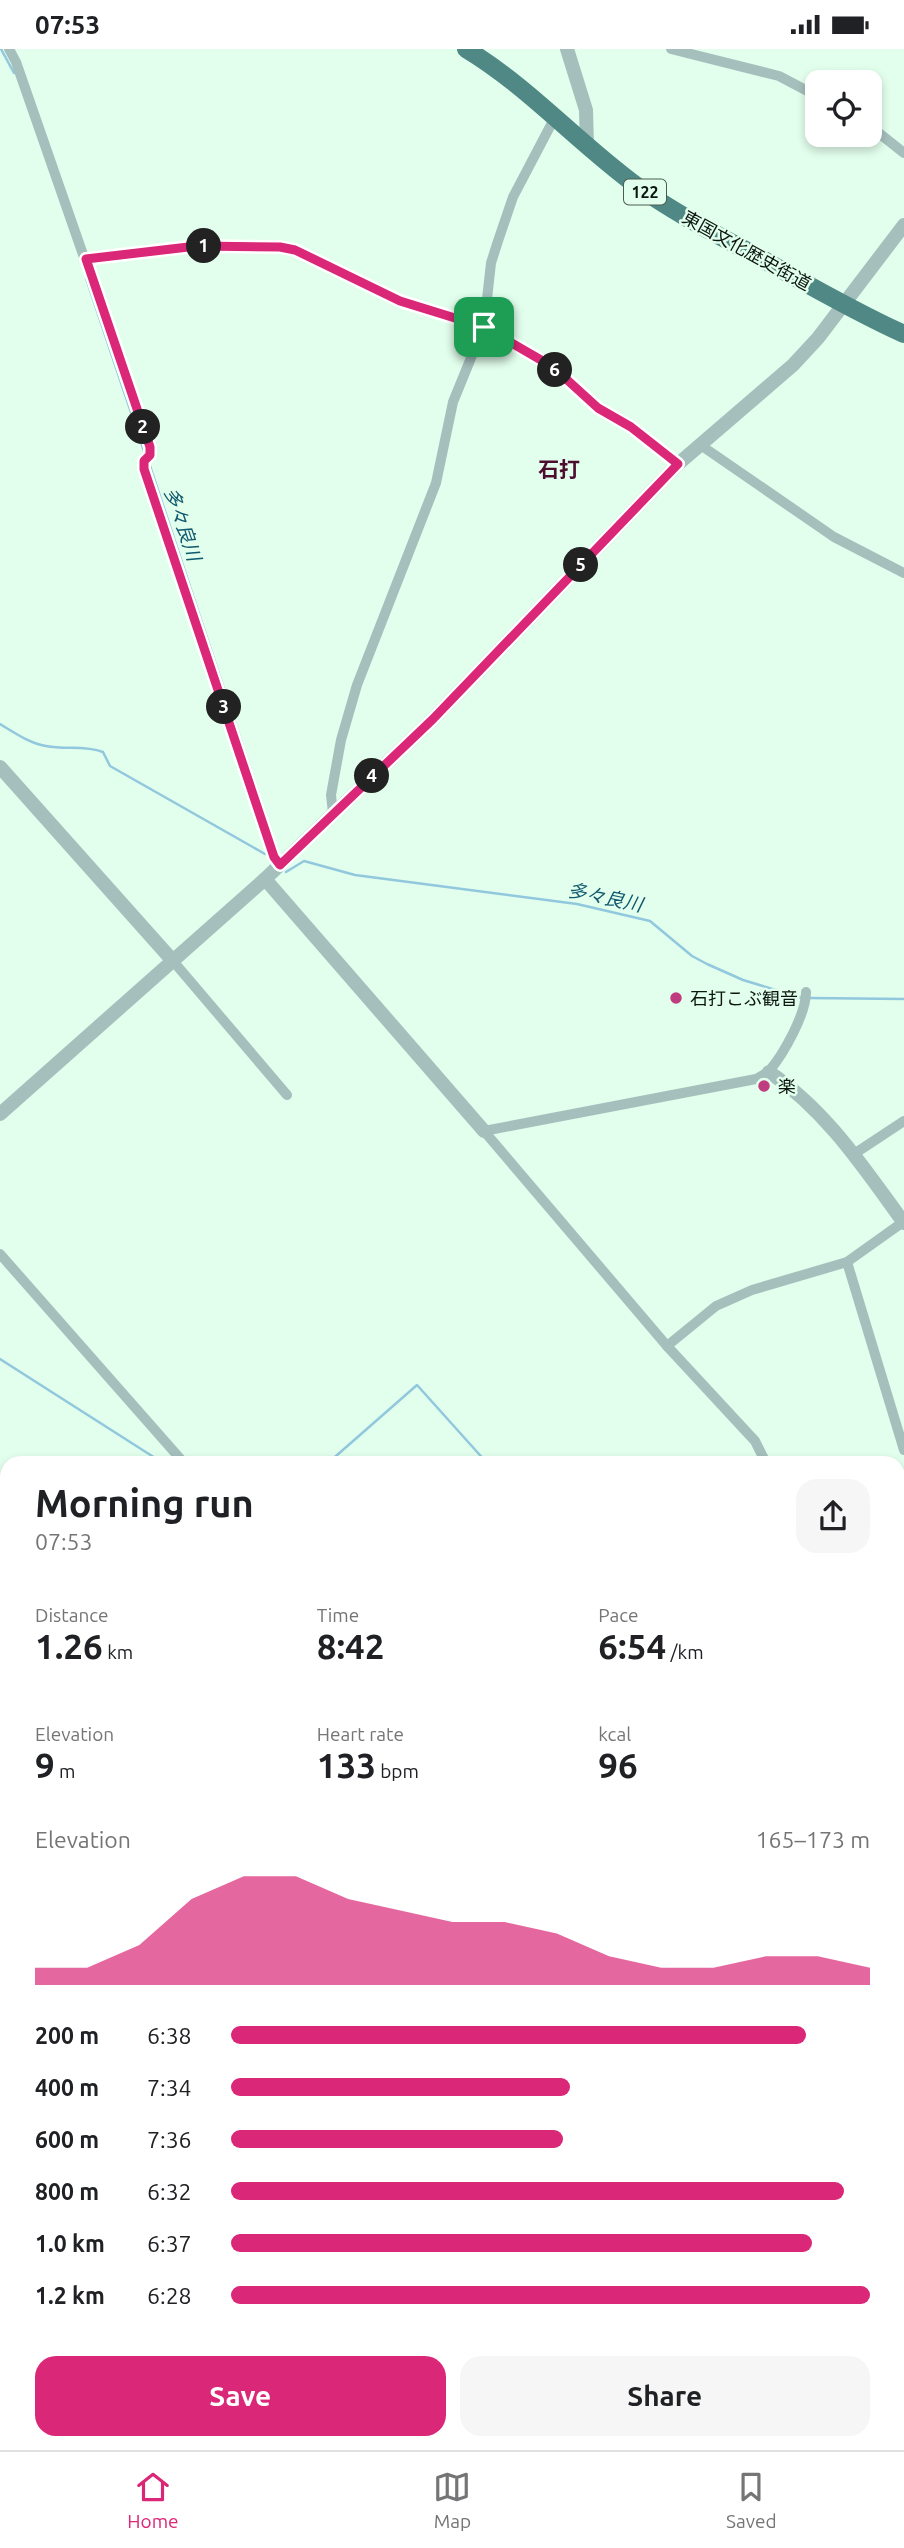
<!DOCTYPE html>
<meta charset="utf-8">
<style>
:root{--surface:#fff;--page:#f6f6f6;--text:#202124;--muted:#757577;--line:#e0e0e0;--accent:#db2777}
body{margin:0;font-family:Ubuntu,"Noto Sans JP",sans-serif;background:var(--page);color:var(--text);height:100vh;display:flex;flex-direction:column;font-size:26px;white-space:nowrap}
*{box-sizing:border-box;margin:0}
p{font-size:23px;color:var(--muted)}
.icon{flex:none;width:38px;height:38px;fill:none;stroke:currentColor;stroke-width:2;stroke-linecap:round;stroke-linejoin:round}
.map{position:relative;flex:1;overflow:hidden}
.side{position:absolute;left:0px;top:1407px;width:905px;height:994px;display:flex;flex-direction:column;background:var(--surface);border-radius:21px 21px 0 0;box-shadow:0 4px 10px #0003}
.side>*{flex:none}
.controls{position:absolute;left:805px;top:21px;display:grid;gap:14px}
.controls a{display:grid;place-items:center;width:77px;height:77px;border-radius:14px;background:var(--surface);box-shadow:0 4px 10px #0003;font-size:35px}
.pin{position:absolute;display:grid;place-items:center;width:60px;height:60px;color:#fff;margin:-30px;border-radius:14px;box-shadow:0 4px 10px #0006}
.km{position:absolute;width:35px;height:35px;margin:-18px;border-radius:50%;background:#222;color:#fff;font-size:19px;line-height:35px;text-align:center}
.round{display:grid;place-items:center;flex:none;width:74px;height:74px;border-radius:21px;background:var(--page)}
.headline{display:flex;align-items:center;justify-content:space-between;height:119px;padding:0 35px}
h1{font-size:38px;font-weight:700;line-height:52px}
.stats{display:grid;grid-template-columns:repeat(3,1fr);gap:10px;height:119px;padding:7px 35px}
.stats div{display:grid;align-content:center}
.stats b{font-size:35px;font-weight:700}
.stats small{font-size:19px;font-weight:400}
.stats p{font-size:19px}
.chart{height:196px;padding:14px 35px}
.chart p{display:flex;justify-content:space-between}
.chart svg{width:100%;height:126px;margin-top:7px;fill:var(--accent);opacity:.7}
.button{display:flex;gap:14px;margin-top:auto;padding:14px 35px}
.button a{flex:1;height:80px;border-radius:21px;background:var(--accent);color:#fff;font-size:28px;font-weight:700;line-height:80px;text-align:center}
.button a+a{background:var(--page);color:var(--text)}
ul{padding:0 35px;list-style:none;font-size:23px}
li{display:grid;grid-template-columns:112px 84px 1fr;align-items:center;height:52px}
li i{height:18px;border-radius:9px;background:var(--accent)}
.status{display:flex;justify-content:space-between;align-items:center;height:49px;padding:0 35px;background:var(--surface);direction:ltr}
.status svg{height:19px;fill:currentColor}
.dock{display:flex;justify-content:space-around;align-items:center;height:98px;border-top:2px solid var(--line);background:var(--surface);font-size:19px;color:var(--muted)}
.dock a{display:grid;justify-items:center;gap:4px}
.dock .current{color:var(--accent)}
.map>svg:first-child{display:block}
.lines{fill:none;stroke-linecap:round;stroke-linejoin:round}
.stream{stroke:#91c8de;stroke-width:2.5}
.minor{stroke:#a5bfbd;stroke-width:10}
.tertiary{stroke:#a5bfbd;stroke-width:14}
.trunk{stroke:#508885;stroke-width:18}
.rail{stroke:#2d3931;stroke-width:2.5;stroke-dasharray:14 7;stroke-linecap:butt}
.trunk-bridge{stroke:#508885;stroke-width:18}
.route-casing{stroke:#fff;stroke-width:14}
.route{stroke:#db2777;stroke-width:9}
.poi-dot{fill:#c03c81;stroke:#e2feec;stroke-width:2.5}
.labels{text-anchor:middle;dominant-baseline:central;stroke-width:5;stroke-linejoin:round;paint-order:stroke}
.shield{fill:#e2feec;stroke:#4c5c52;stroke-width:2}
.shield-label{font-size:16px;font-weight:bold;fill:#0c1610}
.street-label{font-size:18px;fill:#0c1610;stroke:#e2feec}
.poi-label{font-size:18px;fill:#0c1610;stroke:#e2feec;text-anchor:start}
.water-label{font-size:19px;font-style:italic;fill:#115a70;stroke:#e2feec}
.quarter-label{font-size:21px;font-weight:bold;fill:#4c0d2f;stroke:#e2feec}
</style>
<div class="status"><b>07:53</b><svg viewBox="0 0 49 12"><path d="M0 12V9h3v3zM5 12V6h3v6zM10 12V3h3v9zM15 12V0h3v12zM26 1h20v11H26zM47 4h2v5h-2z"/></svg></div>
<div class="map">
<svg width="904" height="2401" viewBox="0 0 904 2401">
<rect width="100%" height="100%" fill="#e2feec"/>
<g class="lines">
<!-- stream -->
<g class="stream">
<polyline points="1,0 14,24"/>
<polyline points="86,229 145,405"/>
<polyline points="149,414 278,803"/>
<path d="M0,675c15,9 29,19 46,22 20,4 38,-1 57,6l7,14 155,88"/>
<polyline points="286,823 304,812 355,826 577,855 650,872 692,907 707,915 743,931 802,949"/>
<polyline points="809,949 904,950"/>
<polyline points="0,1310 163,1414"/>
<polyline points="328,1414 417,1336 487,1414"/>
<polyline points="898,1777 904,1782"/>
<polyline points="0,2018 7,2020"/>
<polyline points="898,2090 904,2095"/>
</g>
<!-- minor -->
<g class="minor">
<polyline points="9,0 16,13 150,398 150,406 144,412 144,420 273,808 280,816"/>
<polyline points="671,0 779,27 817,47"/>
<polyline points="870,77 904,104"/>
<path d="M86,210c69,-8 140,-20 209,-9l105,51 84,25 69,42 45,40 33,19 47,37"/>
<polyline points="699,395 834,488 904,524"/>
<polyline points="333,764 331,746 341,691 357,636 436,434 453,353 484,277 491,214 498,192 513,148 555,68"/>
<polyline points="173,912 287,1046"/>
<polyline points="854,1105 904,1072"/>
<polyline points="0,1205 184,1414"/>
<polyline points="847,1213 904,1401"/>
<polyline points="667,1297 716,1257 752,1241 847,1213 903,1173"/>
<path d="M766,1414l-11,-22 -88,-95 -183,-215 272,-52c5,-3 10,-5 14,-9 14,-17 36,-56 36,-78"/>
<polyline points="898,1490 904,1486"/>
<polyline points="0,1870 7,1872"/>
<polyline points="898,2076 904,2081"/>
<polyline points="0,2163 7,2165"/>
<polyline points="0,2192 7,2204"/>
<polyline points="0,2342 5,2341"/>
<polyline points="898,2379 904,2381"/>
<polyline points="95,2394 97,2401"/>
<polyline points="728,2394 733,2401"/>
<polyline points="0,2399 1,2401"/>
</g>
<!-- tertiary -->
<g class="tertiary">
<polyline points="567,0 586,61 587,98"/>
<polyline points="0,718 173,912"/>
<polyline points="265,830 484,1082"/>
<path d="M769,1023c57,38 95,96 135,151"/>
<polyline points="0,1065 265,830 433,670 678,415 793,316 818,289 904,176"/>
</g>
<!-- trunk -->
<g class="trunk">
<path d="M466,0c63,38 112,94 171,137 39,28 83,50 125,73 47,26 93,53 142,75"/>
<polyline points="0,2273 7,2288"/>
<polyline points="40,2394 43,2401"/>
<polyline points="55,2394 58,2401"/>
</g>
<!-- rail -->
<g class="rail">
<polyline points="0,2318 7,2320"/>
<polyline points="295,2394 342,2401"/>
</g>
<!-- trunk-bridge -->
<polyline class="trunk-bridge" points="0,2305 7,2321"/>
</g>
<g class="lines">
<defs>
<polygon id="route" points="197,197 280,198 295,201 400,252 484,278 553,318 598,359 631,378 678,415 433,670 280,816 274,808 144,420 144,412 150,406 150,398 86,210"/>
</defs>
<!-- route casing -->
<use href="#route" class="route-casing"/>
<!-- route -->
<use href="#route" class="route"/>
</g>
<!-- markers -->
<g class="poi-dot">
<circle cx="676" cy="949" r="7"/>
<circle cx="764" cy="1037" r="7"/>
</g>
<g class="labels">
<!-- shield labels -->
<rect class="shield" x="624" y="130.5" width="42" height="25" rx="5"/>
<g class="shield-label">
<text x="645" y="143">122</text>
</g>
<!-- street labels -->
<g class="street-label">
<text transform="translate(747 201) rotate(29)">東国文化歴史街道</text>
</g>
<!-- poi labels -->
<g class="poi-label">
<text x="690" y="949">石打こぶ観音</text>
<text x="778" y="1037">楽</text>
</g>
<!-- water labels -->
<g class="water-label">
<text transform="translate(183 475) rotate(71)">多々良川</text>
<text transform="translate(605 848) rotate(12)">多々良川</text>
</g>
<!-- quarter labels -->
<g class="quarter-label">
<text x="559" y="420">石打</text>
</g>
</g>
</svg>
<div class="controls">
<a><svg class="icon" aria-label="locate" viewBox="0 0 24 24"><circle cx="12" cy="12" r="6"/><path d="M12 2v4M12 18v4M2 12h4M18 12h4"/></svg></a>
</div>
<div class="pin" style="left:484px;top:278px;background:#1e9e55"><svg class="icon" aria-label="arrive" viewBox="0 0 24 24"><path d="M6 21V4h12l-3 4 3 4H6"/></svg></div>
<b class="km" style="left:204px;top:197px">1</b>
<b class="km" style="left:143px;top:378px">2</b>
<b class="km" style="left:224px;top:658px">3</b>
<b class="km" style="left:372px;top:727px">4</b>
<b class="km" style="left:581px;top:516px">5</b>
<b class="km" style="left:555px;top:321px">6</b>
<section class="side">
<div class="headline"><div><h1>Morning run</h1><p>07:53</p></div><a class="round"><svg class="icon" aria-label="share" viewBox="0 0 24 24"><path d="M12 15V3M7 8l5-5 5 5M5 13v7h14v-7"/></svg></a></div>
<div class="stats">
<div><p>Distance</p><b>1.26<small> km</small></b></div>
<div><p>Time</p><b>8:42</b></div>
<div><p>Pace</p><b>6:54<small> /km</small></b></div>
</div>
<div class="stats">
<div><p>Elevation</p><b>9<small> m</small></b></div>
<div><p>Heart rate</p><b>133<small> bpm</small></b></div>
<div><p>kcal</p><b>96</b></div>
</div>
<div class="chart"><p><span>Elevation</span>165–173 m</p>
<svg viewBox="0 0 160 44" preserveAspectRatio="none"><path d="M0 44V38L10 38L20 30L30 14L40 6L50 6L60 14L70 18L80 22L90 22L100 26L110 34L120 38L130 38L140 34L150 34L160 38V44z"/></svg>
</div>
<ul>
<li><b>200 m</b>6:38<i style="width:90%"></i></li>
<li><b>400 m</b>7:34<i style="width:53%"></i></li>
<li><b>600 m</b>7:36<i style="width:52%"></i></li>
<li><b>800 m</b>6:32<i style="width:96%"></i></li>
<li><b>1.0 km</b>6:37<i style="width:91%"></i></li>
<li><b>1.2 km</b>6:28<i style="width:100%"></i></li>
</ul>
<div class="button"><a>Save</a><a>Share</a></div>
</section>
</div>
<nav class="dock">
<a class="current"><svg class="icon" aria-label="home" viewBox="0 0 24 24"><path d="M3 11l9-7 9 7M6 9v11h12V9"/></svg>Home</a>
<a><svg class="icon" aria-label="map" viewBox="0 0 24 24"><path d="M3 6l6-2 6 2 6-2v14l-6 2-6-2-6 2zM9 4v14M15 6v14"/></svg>Map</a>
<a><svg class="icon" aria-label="saved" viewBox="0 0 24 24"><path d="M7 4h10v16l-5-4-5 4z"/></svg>Saved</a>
</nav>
